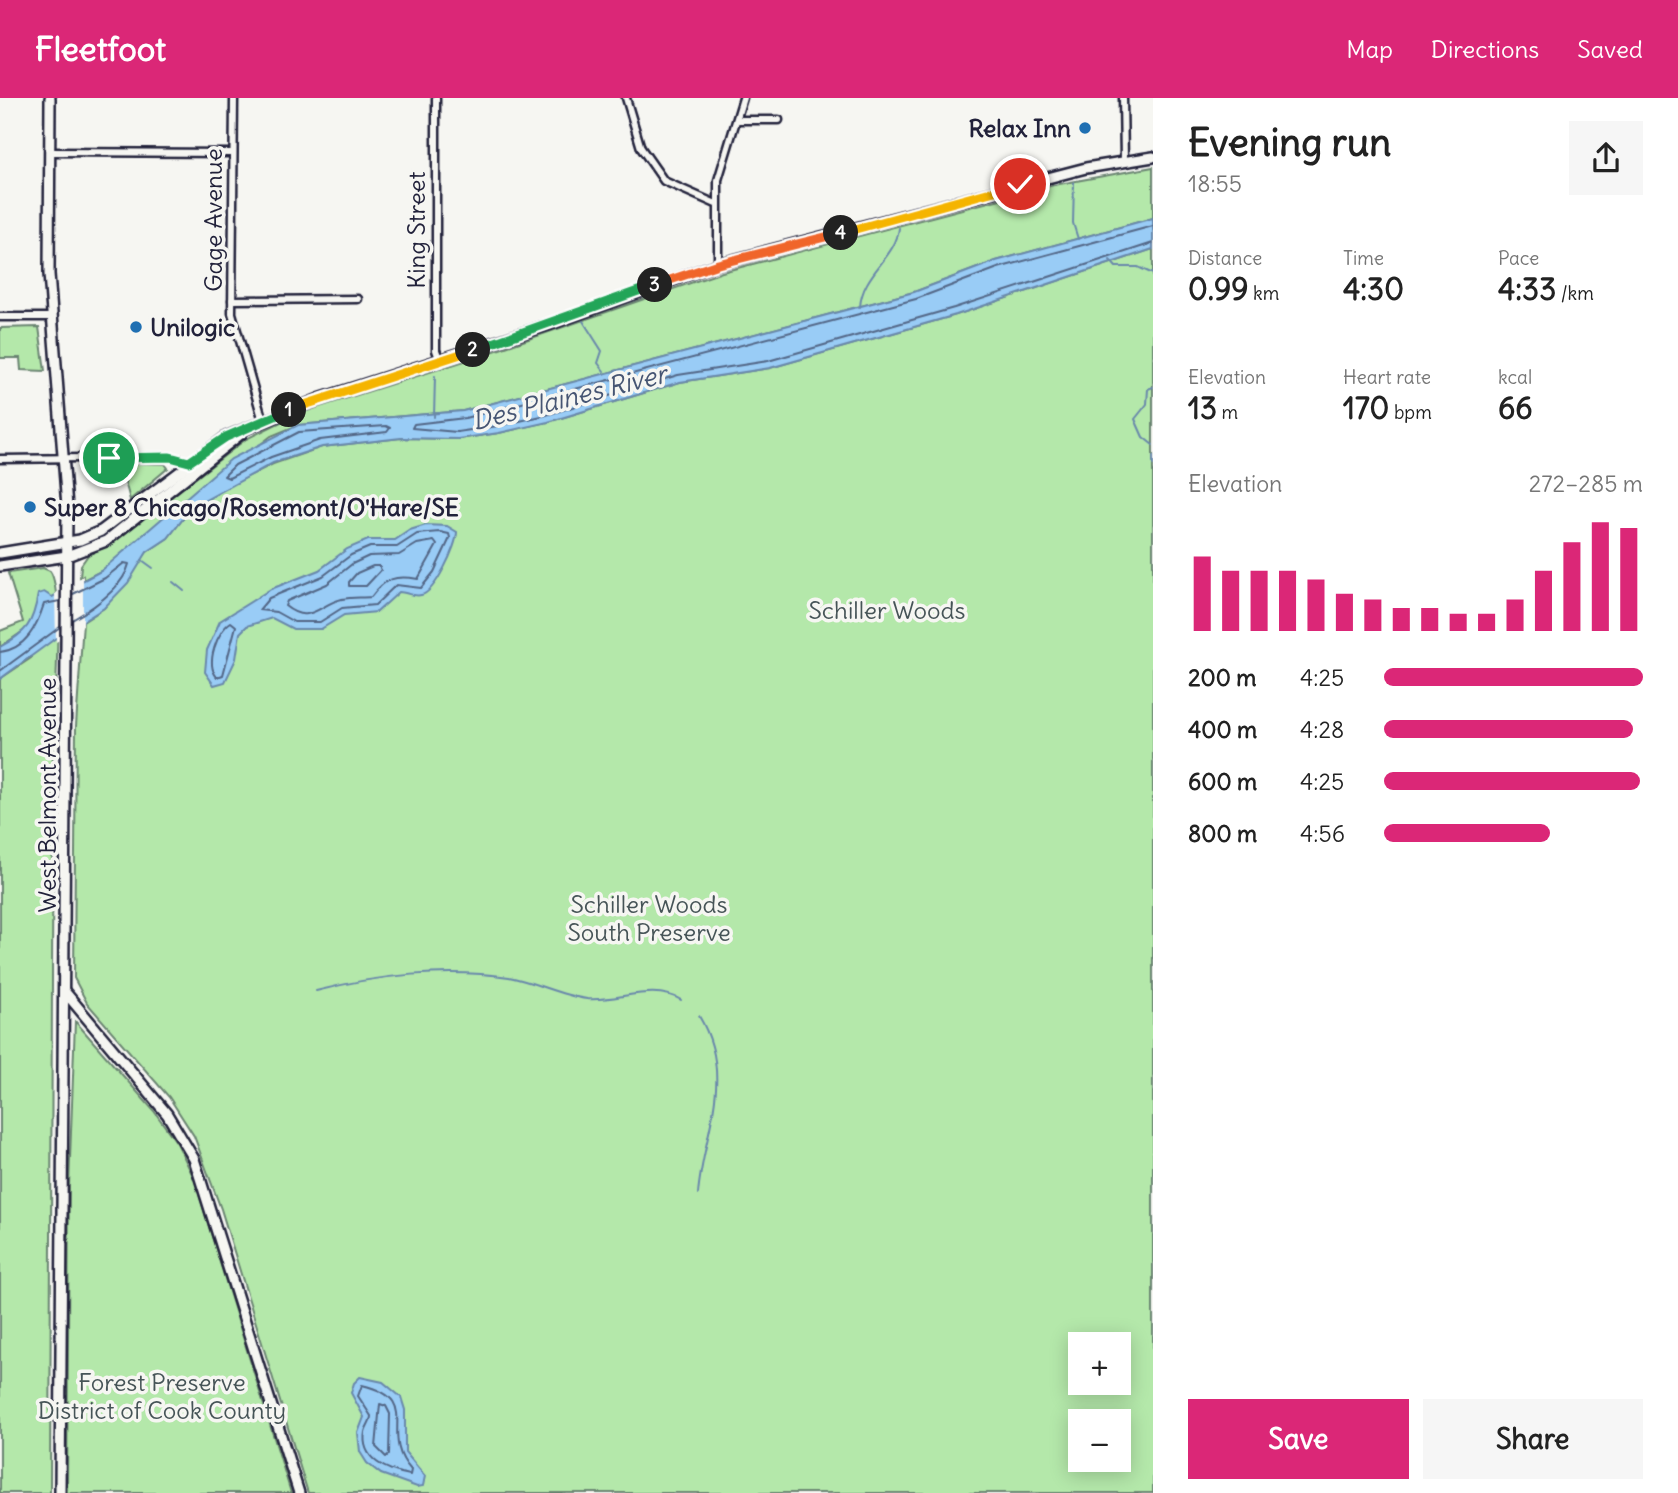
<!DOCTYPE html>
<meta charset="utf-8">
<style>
:root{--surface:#fff;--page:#f6f6f6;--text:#222;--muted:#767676;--accent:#db2777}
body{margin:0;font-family:Delius,sans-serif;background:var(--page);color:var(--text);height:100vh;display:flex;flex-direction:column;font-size:26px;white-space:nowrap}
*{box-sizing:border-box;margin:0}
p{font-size:23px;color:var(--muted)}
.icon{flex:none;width:38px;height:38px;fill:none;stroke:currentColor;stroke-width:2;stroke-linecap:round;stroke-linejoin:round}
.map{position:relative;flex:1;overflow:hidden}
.details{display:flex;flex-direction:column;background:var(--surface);width:525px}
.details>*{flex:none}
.fabs{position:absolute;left:1068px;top:1234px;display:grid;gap:14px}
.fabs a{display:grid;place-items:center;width:63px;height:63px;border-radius:0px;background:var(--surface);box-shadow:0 4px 18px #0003;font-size:35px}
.pin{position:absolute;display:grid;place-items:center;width:60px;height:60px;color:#fff;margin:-30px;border:4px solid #fff;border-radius:50%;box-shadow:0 2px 7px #0007}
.km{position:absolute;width:35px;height:35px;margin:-18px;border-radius:50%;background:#222;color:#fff;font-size:19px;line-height:35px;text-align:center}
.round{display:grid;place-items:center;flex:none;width:74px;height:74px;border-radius:0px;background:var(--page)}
.head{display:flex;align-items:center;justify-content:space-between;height:119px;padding:0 35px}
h1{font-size:38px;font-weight:700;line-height:52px}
.figures{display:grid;grid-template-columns:repeat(3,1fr);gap:10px;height:119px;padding:7px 35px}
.figures div{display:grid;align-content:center}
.figures b{font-size:30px;font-weight:700}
.figures small{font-size:19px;font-weight:400}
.figures p{font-size:19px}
.chart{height:196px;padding:14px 35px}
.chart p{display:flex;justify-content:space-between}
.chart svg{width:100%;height:126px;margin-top:7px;stroke:var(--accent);stroke-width:6}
.primary-button{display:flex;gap:14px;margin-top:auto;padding:14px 35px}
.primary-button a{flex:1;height:80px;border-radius:0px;background:var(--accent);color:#fff;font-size:28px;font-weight:700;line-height:80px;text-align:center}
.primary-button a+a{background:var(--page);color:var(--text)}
ul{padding:0 35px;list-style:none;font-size:23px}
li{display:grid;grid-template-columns:112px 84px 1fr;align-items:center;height:52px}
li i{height:18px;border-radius:9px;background:var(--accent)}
header{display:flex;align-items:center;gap:42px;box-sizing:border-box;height:98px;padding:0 35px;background:var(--accent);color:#fff}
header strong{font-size:33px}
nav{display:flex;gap:38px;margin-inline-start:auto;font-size:24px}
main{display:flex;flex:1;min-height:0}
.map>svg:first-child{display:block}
.green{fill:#b4e8aa;stroke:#6b8572;stroke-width:2;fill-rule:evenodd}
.water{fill:#99ccf6;stroke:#6988ab;stroke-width:2}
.pier{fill:#f6f6f2}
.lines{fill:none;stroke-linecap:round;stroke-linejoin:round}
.shore{stroke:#526686;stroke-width:2}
.stream{stroke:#6988ab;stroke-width:2}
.minor-casing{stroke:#22223b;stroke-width:11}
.secondary-casing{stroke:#22223b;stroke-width:14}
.minor{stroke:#f6f6f2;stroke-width:6}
.secondary{stroke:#f6f6f2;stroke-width:9}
.split-1-casing{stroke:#fff;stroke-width:14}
.split-2-casing{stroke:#fff;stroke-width:14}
.split-3-casing{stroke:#fff;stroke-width:14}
.split-4-casing{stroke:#fff;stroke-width:14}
.split-5-casing{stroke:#fff;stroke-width:14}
.split-1{stroke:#22a559;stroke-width:9}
.split-2{stroke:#f5b400;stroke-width:9}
.split-3{stroke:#22a559;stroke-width:9}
.split-4{stroke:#f0652b;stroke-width:9}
.split-5{stroke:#f5b400;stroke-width:9}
.poi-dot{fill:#1f6fb2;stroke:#f6f6f2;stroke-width:2.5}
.labels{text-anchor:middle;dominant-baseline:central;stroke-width:7;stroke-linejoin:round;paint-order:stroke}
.poi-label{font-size:24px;font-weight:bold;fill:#22223b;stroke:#f6f6f2;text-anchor:start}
.street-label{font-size:24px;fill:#22223b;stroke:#f6f6f2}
.park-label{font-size:24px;fill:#465457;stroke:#f6f6f2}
.water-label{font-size:26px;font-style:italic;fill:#465573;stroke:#f6f6f2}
</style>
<header>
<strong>Fleetfoot</strong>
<nav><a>Map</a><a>Directions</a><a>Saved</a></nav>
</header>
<main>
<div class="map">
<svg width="1153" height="1395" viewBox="0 0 1153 1395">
<rect width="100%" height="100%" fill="#f6f6f2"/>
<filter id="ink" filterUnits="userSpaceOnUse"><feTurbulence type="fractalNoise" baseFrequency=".0143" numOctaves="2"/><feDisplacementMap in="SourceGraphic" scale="14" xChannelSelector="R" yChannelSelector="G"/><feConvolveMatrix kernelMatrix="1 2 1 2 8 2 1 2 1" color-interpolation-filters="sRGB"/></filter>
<g filter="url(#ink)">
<!-- green -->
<g class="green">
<polygon points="1153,69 1153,120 996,163 914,194 463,313 298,327 271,338 101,473 83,482 83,478 80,480 81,467 88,457 117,441 246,341 297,316 477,259 722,174 1054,87"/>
<path d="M1153,151v1244h-845l-87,-284 -27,-73 -25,-39 -82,-94 -13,-25 2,-252 7,-104 21,-14 43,-56 21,-14 18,-23 33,-24 54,-27 49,-17 79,-9 57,1 41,-6 49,-11 132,-40 90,-14 186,-53zM1080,1246h38v38h-38zM1080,1323h38v39h-38z"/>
<polygon points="39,229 45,273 21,272 20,260 0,260 0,230"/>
<polygon points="120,365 165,366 168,370 130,402"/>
<path d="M43,470l7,3c12,16 6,100 6,124l-9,4 6,24 -3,770h-50v-814l31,-21 -6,-28 -25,17v-16l23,-9 -15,-49z"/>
<polygon points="75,923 154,1013 177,1045 194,1080 291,1395 67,1395 69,1089"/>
</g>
<!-- water -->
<g class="water">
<path d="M1153,120v31l-197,66 -186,53 -90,14 -132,40 -49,11 -41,6 -57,-1 -79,9 -49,16 -73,40 -14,12 -18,23 -21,14 -19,31 -24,25 -48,30 -56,41v-32c27,-15 33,-23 38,-53l6,-2 8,5 49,-26 130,-112 67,-34 165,-14 451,-119 82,-31z"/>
<path d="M426,427l21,1 10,6c0,13 -22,61 -36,63 -7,2 -15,-3 -22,-3l-22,20 -33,3 -23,14h-28l-21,-11 -25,8 -7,7 -4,26 -11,23 -11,3 -9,-13 2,-22 13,-29 51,-32 48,-19 28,-21 21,-9h27l15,-10z"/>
<polygon points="360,1279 383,1284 401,1299 405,1312 405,1354 425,1378 423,1388 417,1389 381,1376 367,1365 360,1354 358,1335 364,1319 351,1295 354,1285"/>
</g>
<!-- pier -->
<polygon class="pier" points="83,478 83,528 56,544 55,496"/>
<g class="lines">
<!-- shore -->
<g class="shore">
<polyline points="1153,128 998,170 916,201 465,320 414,326 412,330 457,334 498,328 546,317 678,277 768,263 954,210 1153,145"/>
<polygon points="386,328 390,330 387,334 320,342 271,359 229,380 224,378 235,367 299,334"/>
<polygon points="440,434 449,436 450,440 434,474 421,490 396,487 375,507 342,510 320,524 294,524 276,514 259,512 269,500 323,478 351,457 370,449 397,449 417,436"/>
<path d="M434,443l3,4 -19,34c-23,-4 -33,-1 -47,18 -9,1 -19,0 -29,2 -23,5 -32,27 -57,7l2,-5 40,-17 25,-20 17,-8 30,-1 18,-11z"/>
<polygon points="373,468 379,468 381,472 366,488 349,488 349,484 357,475"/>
<path d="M72,522c21,-12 51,-32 57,-56l-5,-1 -19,15 -32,16"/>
<path d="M231,524l5,4 -13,49 -6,2c-12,-13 0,-46 14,-55z"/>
<path d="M0,554c26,-3 37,-26 44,-48l16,-3"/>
<polyline points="0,573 60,529"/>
<path d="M362,1287c63,15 15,48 49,85l-1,5c-22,-4 -50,-15 -45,-43 1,-6 6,-10 6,-16l-13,-20z"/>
<polygon points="380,1306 386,1308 390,1316 389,1356 386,1359 376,1349"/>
</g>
<!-- stream -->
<g class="stream">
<polyline points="1074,84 1073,125 1078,141"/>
<polyline points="1110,162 1116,169 1138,169 1153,176"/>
<path d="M860,209c2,-34 36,-49 39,-79"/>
<polyline points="583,223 602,253 598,265 604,273"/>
<polyline points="1153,289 1148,291 1147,306 1135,321 1143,339 1153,347"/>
<polyline points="293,318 295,327"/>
<polyline points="434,319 435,278"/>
<polyline points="1153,358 1153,367"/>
<polyline points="142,462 153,470"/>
<polyline points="173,484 184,493"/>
<path d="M316,893c61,-16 130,-23 193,-14 26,5 50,18 78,22 31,3 65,-16 94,1"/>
<path d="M698,1096c5,-62 38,-116 1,-178"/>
</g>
<defs>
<g id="minor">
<polyline points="234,0 232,215 263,323"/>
<polyline points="436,0 436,252 440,263"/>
<polyline points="626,0 641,50 664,83 716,106"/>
<polyline points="1123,0 1124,62"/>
<polyline points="738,22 779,22"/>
<polyline points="50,54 233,55"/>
<polyline points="718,166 718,82 743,0"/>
<polyline points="232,202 358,201"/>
<polyline points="0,219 51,219"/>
<polyline points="0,361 170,359 189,364"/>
</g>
<g id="secondary">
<polyline points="50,0 49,176 67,409 60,1395"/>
<polyline points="0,455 80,442 101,433 226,339 319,301 551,226 718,166 1086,70 1153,59"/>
<polyline points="0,468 67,458 106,443 242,335"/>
<polyline points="65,894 167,1016 194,1061 299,1395"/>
</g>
</defs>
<!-- minor casing -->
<use href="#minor" class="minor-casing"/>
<!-- secondary casing -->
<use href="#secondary" class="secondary-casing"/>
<!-- minor -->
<use href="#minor" class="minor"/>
<!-- secondary -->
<use href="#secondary" class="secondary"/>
</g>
</g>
<g class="lines" filter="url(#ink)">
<defs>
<polyline id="split-1" points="109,360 170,359 189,364 226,339 289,312"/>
<polyline id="split-2" points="289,312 473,252"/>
<polyline id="split-3" points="473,252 655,187"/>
<polyline id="split-4" points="655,187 718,166 841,135"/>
<polyline id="split-5" points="841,135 1020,86"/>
</defs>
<!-- split-1 casing -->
<use href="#split-1" class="split-1-casing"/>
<!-- split-2 casing -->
<use href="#split-2" class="split-2-casing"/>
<!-- split-3 casing -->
<use href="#split-3" class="split-3-casing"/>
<!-- split-4 casing -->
<use href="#split-4" class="split-4-casing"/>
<!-- split-5 casing -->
<use href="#split-5" class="split-5-casing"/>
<!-- split-1 -->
<use href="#split-1" class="split-1"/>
<!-- split-2 -->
<use href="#split-2" class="split-2"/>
<!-- split-3 -->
<use href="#split-3" class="split-3"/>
<!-- split-4 -->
<use href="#split-4" class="split-4"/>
<!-- split-5 -->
<use href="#split-5" class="split-5"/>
</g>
<!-- markers -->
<g class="poi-dot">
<circle cx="1085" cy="30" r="7"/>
<circle cx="136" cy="229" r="7"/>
<circle cx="30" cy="409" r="7"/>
</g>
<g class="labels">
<!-- poi labels -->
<g class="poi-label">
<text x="1071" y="30" text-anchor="end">Relax Inn</text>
<text x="150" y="229">Unilogic</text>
<text x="44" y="409">Super 8 Chicago/Rosemont/O'Hare/SE</text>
</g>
<!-- street labels -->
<g class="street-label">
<text transform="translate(213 122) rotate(-90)">Gage Avenue</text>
<text transform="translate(416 132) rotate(-90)">King Street</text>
<text transform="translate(47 697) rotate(-90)">West Belmont Avenue</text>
</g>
<!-- park labels -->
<g class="park-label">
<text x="887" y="512">Schiller Woods</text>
<text x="649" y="806">Schiller Woods<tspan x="649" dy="28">South Preserve</tspan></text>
<text x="162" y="1284">Forest Preserve<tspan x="162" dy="28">District of Cook County</tspan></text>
</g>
<!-- water labels -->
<g class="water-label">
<text transform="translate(569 299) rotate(-14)">Des Plaines River</text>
</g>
</g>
</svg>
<div class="fabs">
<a>+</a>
<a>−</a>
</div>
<div class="pin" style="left:109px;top:360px;background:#1e9e55"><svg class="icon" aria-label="arrive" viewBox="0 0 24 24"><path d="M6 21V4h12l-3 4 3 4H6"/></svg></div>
<div class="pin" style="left:1020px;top:86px;background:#d93025"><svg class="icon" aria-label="check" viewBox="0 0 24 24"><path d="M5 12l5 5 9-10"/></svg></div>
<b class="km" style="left:289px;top:312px">1</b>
<b class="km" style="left:473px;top:252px">2</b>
<b class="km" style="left:655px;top:187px">3</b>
<b class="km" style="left:841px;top:135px">4</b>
</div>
<section class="details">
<div class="head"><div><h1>Evening run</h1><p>18:55</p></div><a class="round"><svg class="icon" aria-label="share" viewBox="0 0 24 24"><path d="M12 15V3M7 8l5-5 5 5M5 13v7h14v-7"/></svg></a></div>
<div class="figures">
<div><p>Distance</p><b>0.99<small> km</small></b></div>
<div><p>Time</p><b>4:30</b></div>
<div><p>Pace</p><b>4:33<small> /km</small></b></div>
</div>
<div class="figures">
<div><p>Elevation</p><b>13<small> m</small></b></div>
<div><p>Heart rate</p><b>170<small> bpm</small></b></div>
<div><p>kcal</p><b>66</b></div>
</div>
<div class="chart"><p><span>Elevation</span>272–285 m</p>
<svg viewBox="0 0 160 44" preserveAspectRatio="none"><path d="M5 44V18M15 44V23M25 44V23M35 44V23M45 44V26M55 44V31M65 44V33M75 44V36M85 44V36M95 44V38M105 44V38M115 44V33M125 44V23M135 44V13M145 44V6M155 44V8"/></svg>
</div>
<ul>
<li><b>200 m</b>4:25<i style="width:100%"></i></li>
<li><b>400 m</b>4:28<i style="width:96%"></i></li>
<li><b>600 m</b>4:25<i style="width:99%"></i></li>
<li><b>800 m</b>4:56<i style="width:64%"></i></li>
</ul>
<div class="primary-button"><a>Save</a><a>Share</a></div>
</section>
</main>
